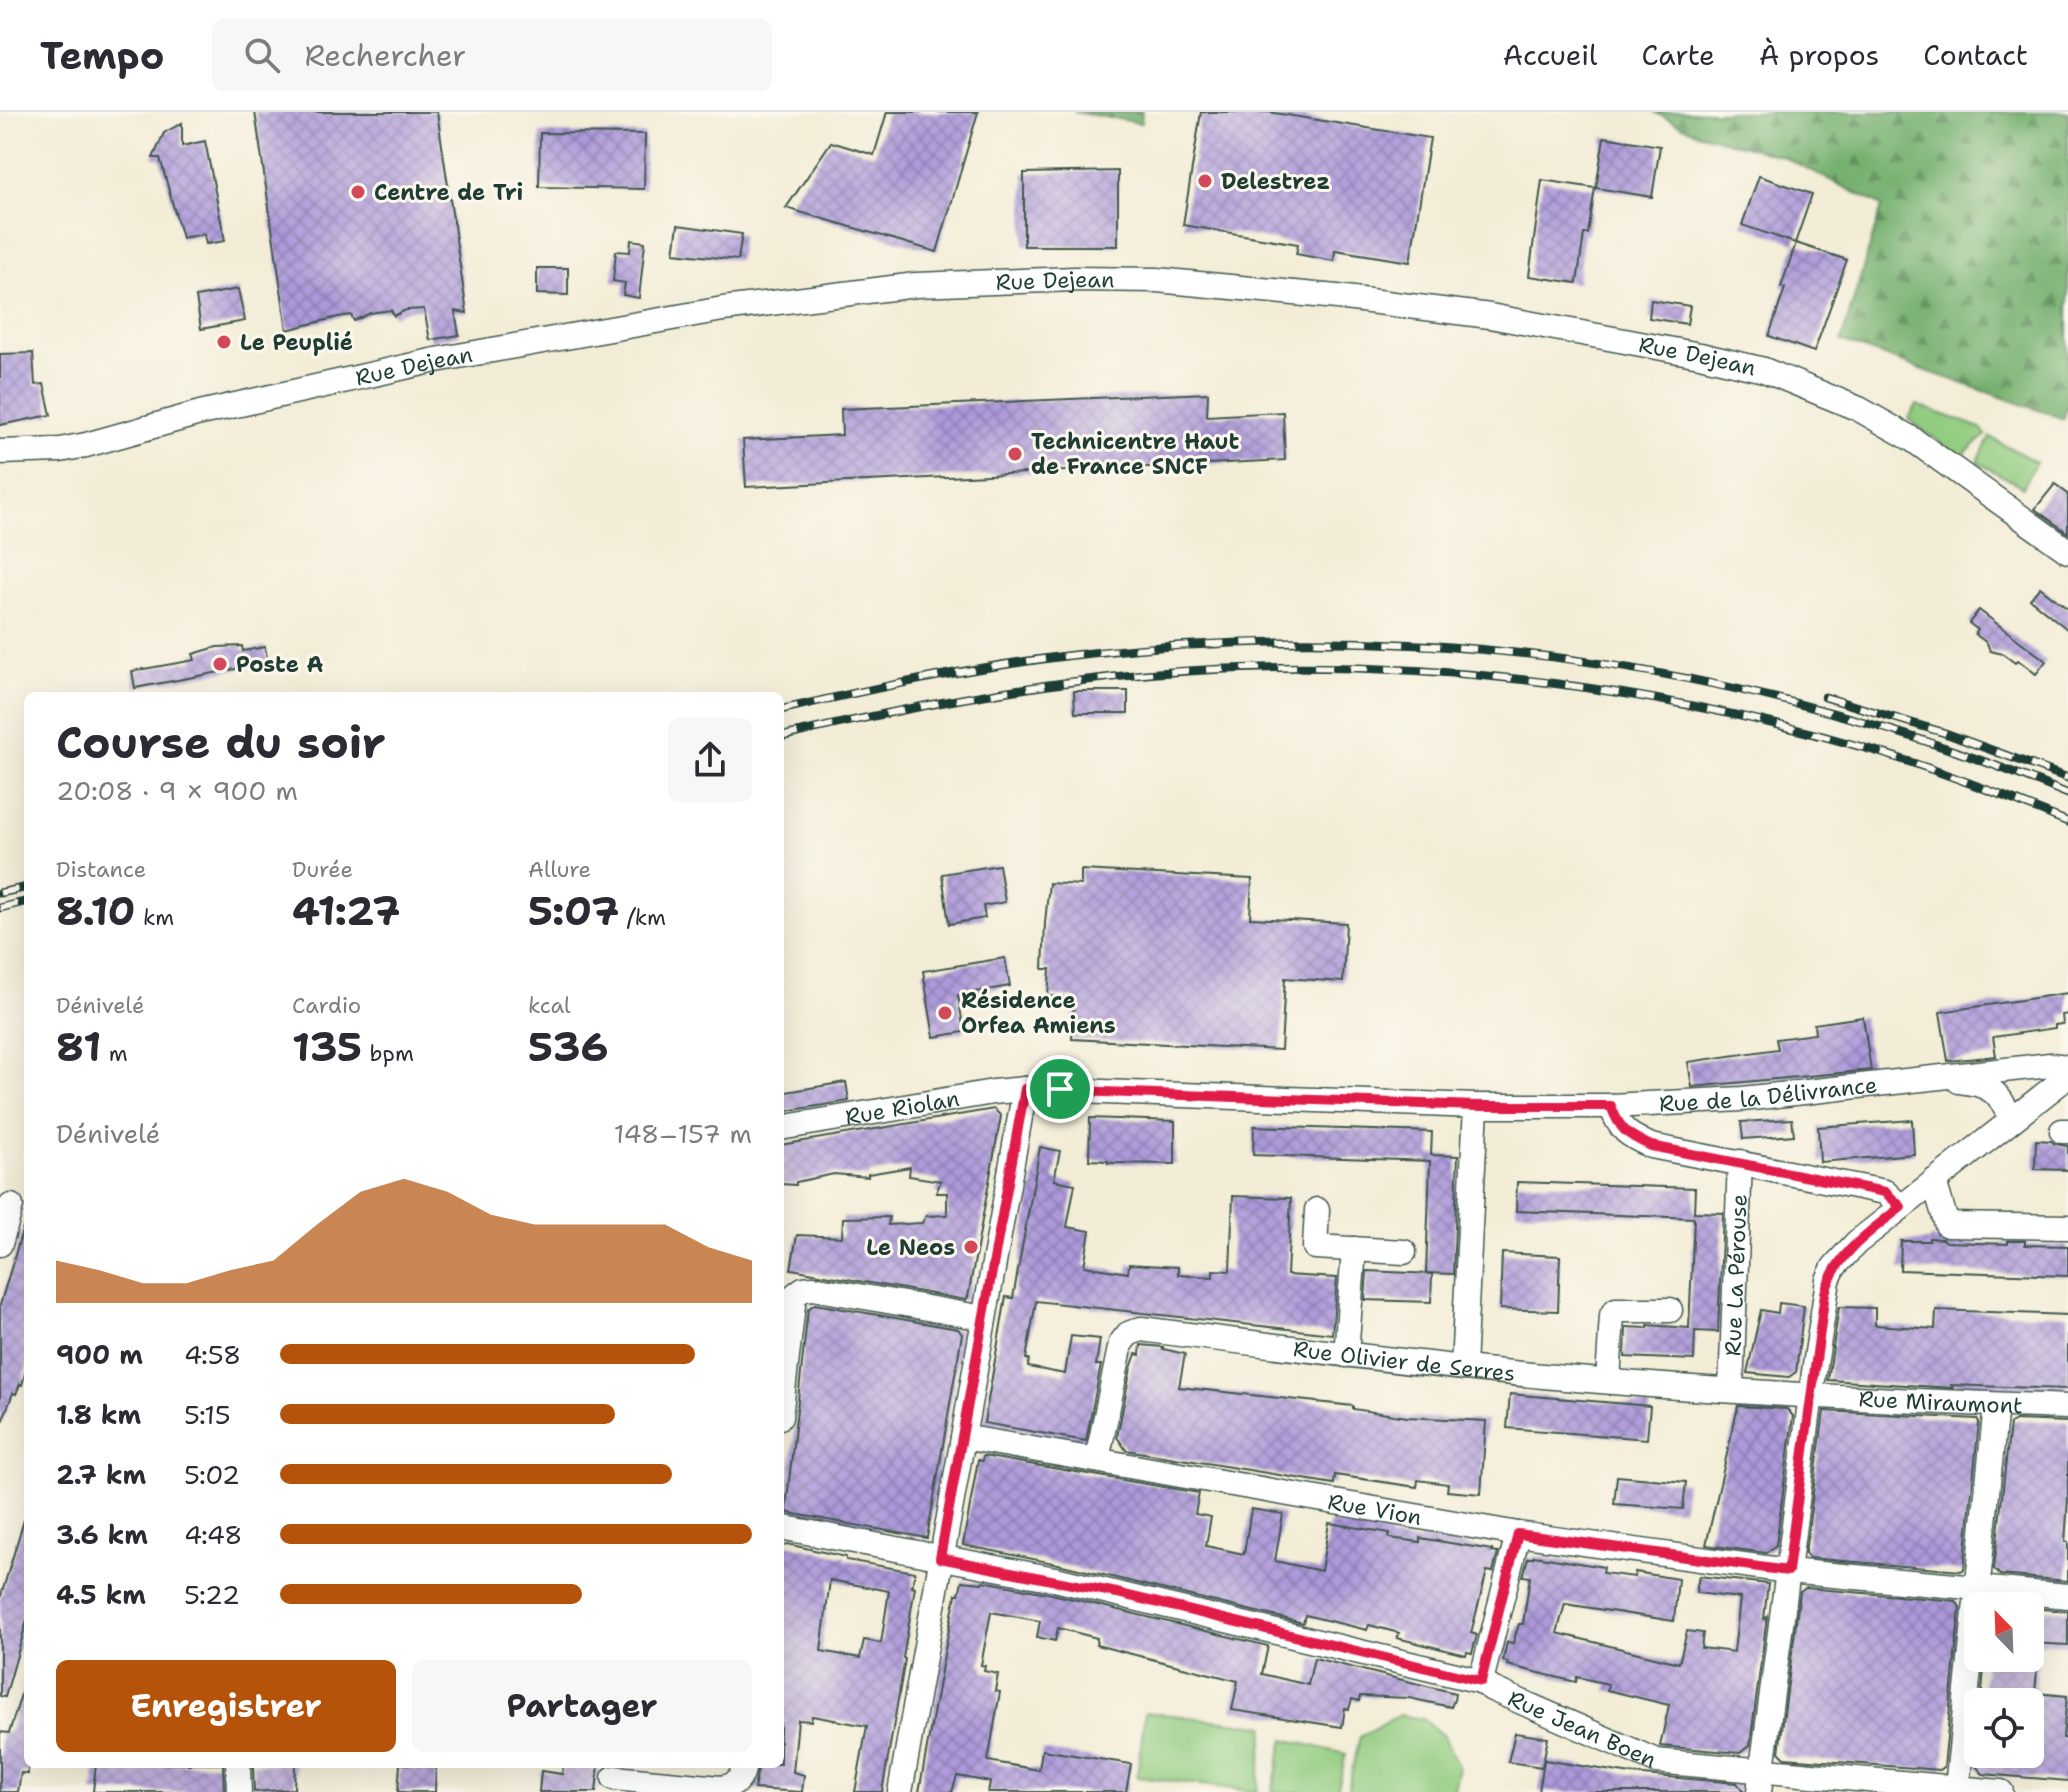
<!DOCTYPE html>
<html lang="fr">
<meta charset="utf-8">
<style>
:root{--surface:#fff;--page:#f7f7f7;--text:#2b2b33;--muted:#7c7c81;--line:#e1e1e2;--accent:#b45309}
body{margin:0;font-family:"Shantell Sans",sans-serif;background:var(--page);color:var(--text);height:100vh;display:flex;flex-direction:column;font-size:30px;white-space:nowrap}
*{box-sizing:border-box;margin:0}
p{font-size:26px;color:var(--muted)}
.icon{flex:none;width:44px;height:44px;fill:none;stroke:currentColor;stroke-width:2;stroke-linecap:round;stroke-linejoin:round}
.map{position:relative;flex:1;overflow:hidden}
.panel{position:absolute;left:24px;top:580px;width:760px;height:1076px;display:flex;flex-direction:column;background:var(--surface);border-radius:12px;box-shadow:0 8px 32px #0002}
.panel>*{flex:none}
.needle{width:52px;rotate:337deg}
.controls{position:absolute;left:1964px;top:1480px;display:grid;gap:16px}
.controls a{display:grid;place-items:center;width:80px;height:80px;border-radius:12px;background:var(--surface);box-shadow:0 8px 32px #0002;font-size:40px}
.pin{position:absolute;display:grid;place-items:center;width:68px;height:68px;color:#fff;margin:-34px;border:4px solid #fff;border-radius:50%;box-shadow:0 2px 8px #0007}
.round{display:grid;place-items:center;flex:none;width:84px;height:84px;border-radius:12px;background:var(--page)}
.summary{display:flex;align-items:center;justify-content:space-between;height:136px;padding:0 32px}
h1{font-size:44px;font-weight:700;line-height:60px}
.metrics{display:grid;grid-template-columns:repeat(3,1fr);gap:12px;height:136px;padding:8px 32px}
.metrics div{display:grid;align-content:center}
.metrics b{font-size:40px;font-weight:700}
.metrics small{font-size:22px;font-weight:400}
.metrics p{font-size:22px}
.chart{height:224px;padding:16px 32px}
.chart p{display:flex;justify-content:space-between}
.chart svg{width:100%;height:144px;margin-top:8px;fill:var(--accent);opacity:.7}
.action{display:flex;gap:16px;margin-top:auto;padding:16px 32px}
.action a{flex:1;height:92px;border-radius:12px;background:var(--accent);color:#fff;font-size:32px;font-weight:700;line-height:92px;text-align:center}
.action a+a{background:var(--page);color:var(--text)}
ul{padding:0 32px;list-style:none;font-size:26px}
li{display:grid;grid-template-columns:128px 96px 1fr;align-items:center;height:60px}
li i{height:20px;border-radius:10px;background:var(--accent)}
header{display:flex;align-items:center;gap:48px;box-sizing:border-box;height:112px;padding:0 40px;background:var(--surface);border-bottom:2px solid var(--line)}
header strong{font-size:38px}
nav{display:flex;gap:44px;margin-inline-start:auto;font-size:28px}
.search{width:560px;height:72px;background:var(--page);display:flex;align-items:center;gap:20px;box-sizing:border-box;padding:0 28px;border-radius:12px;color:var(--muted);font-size:30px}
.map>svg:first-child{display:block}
.green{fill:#92cc80;stroke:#58845a;stroke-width:2}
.forest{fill:url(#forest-firs);stroke:#4a7651;stroke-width:2}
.building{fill:url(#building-cross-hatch);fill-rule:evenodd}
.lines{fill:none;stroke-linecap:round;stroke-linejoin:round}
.street-casing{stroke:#3f574c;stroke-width:27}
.street{stroke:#fff;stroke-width:24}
.rail-casing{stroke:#1f3d34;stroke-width:9}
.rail{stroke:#fbf7ec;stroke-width:6;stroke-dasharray:18;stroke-linecap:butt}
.route-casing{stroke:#fff;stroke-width:16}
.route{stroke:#e11d48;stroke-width:10}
.poi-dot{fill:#d1495b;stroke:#fbf7ec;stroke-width:3}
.labels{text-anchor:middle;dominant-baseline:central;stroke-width:6;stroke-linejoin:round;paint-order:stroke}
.poi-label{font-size:22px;font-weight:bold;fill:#1f3d34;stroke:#fbf7ec;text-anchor:start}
.street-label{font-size:22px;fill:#1f3d34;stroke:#fbf7ec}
</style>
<header>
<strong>Tempo</strong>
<div class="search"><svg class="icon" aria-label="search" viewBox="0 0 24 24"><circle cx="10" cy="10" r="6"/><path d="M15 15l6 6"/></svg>Rechercher</div>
<nav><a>Accueil</a><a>Carte</a><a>À propos</a><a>Contact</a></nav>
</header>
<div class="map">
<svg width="2068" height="1680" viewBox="0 0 2068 1680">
<defs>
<pattern id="forest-firs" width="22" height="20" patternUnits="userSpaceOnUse" patternTransform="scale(2)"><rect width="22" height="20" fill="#75b06e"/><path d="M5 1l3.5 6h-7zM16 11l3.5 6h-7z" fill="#5f905b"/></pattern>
<pattern id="building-cross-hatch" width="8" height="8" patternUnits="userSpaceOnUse" patternTransform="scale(2)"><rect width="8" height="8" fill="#ad99da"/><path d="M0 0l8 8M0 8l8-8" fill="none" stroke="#8c7eb2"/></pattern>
</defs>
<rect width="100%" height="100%" fill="#fbf7ec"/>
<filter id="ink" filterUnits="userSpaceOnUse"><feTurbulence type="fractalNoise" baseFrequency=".0125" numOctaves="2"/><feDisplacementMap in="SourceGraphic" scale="16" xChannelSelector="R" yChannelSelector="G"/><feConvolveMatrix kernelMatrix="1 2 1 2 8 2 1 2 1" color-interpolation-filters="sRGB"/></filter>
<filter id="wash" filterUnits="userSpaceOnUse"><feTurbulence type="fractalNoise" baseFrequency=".006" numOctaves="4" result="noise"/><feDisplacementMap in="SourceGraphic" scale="32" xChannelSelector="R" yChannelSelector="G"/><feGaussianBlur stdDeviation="1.8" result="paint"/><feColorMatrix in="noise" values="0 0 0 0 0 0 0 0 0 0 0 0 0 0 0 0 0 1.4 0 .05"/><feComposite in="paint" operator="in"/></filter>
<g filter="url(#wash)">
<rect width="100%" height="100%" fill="#f3edd7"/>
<!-- green -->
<g class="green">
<polygon points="1917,293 1981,316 1986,323 1960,345 1908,307"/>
<polygon points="1990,325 2036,350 2023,375 1977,350"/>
<polygon points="1145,1600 1265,1614 1257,1680 1137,1665"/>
<polygon points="1399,1603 1423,1607 1443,1624 1459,1656 1453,1680 1347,1680 1360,1625"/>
<polygon points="1284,1627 1346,1642 1337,1680 1272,1680"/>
</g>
<!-- forest -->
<g class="forest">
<polygon points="1074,0 1142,0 1141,11"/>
<polygon points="1654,0 2068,0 2068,289 2064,307 1841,229 1882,94 1784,45 1697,21"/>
</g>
<g id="blocks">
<!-- building -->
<g class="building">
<polygon points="255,0 437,0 467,201 455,199 459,223 430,228 424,197 406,198 394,204 391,198 370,201 354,209 351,203 338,205 287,218"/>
<polygon points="887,0 978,0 937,140 786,96 831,30 874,43"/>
<polygon points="1201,0 1268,0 1430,26 1410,150 1335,138 1334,149 1296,142 1298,132 1183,113"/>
<polygon points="182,11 182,34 205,29 225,129 206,132 204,122 182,126 160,46 153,46 164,21"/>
<polygon points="540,21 645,22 644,77 539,75"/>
<polygon points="1604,25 1660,34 1652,85 1596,76"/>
<polygon points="1118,59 1118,134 1024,134 1024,61"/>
<polygon points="1759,64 1812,82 1795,131 1742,113"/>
<polygon points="1542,68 1595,76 1588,122 1584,122 1577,171 1529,164"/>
<polygon points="678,113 742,122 738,148 674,141"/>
<polygon points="631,128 645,130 639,186 623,183 625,171 613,169 616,139 630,140"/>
<polygon points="1796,131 1847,148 1814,240 1769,224 1785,176 1781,175"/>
<polygon points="537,156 568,156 568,183 537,182"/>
<polygon points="238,177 245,209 201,217 196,185"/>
<polygon points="1651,188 1690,194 1687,212 1649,206"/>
<polygon points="33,241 35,273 44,272 51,303 0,313 0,242"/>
<polygon points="1208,281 1207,304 1283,300 1285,348 746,375 743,328 842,323 841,297"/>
<polygon points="2055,372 2068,382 2068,421 2035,397"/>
<polygon points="2040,475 2068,497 2068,518 2030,487"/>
<polygon points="1979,498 2046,549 2036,562 2018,548 2015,551 2003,542 1990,539 1987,531 1975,522 1978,518 1969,511"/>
<polygon points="242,534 243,539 265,535 268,551 135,576 132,559 195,548 193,542 217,535"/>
<polygon points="1074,579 1128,579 1128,601 1075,601"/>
<polygon points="999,753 1005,790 983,794 985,806 949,812 942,762"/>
<polygon points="1081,758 1252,767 1250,806 1346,811 1343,870 1285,866 1281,938 1072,927 1074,886 1048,884 1050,857 1043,857 1045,811 1049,771 1081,773"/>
<polygon points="1005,846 1010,874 958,883 964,920 934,925 923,859"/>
<polygon points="2068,881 2068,902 2062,903 2063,912 2055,913 2055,916 1993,925 1996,944 1948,949 1940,900"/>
<polygon points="1863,905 1871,958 1692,975 1688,950 1778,937 1776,927 1815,922 1814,912"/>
<polygon points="846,970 849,989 780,1000 780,981"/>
<polygon points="994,997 1001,1004 968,1185 966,1188 791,1157 797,1123 842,1125 843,1106 889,1105 888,1113 922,1111 926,1104 947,1103 947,1081 936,1081 941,1069 909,1064 910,1055 868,1062 868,1065 834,1062 796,1070 796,1073 780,1072 780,1033"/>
<polygon points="1090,1006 1175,1009 1175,1052 1108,1051 1108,1049 1089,1048"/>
<polygon points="1792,1007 1794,1023 1743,1027 1741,1010"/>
<polygon points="1912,1008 1914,1042 1820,1050 1818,1015"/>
<polygon points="1254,1014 1432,1020 1431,1043 1458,1044 1453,1162 1426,1161 1430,1049 1253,1043"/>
<polygon points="2036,1028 2051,1029 2055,1032 2068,1034 2068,1058 2035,1057"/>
<polygon points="1040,1035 1060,1039 1054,1068 1075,1072 1067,1115 1090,1119 1084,1154 1128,1161 1129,1152 1178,1155 1178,1163 1213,1165 1213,1158 1230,1159 1233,1084 1291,1086 1287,1163 1337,1166 1332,1222 1036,1189 1026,1247 1029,1247 1028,1255 1065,1262 1071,1224 1100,1227 1096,1253 1101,1253 1086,1329 984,1311 1006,1185 1013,1186"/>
<polygon points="1517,1070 1695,1076 1694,1100 1723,1101 1718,1220 1695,1219 1694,1248 1625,1245 1626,1215 1648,1216 1648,1213 1689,1216 1694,1106 1516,1099"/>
<polygon points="24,1113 28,1113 28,1250 22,1273 20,1272 16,1282 13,1281 2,1310 0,1310 0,1193"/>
<polygon points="1929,1126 1942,1127 1947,1130 2008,1132 2008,1129 2025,1129 2025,1133 2068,1134 2068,1164 1900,1158 1901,1129 1929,1129"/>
<polygon points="1502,1141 1560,1144 1558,1199 1500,1197"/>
<polygon points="1367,1159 1432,1162 1431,1190 1365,1188"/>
<polygon points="1779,1191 1804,1194 1796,1260 1789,1265 1747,1261 1761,1198 1778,1201"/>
<polygon points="815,1192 958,1217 962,1222 927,1426 789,1401 786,1397 808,1197"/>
<polygon points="1839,1195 1875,1196 1875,1213 1935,1217 1936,1198 2068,1203 2068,1277 1951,1273 1953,1276 1828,1268"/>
<polygon points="1141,1233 1163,1235 1163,1237 1185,1242 1179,1275 1353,1294 1353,1297 1407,1305 1486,1309 1481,1382 1447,1379 1448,1372 1418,1368 1417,1375 1335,1363 1334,1372 1126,1338 1117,1325 1131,1256 1136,1242 1140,1243"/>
<polygon points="1510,1282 1650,1294 1647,1327 1507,1316"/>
<polygon points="1738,1294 1787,1297 1793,1304 1776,1433 1766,1441 1706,1433"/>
<polygon points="1824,1299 1977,1307 1979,1310 1964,1457 1961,1459 1809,1446 1805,1441"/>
<polygon points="2015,1308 2068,1310 2068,1388 2065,1430 2068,1430 2068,1469 2000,1463 1994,1457 2010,1312"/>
<polygon points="983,1344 1199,1381 1195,1402 1211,1405 1206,1434 1244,1442 1251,1397 1283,1402 1275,1449 1321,1459 1329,1411 1390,1421 1389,1426 1420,1430 1420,1426 1492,1438 1491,1440 1498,1441 1493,1460 1487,1459 1471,1521 1477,1523 1472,1541 1467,1540 1466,1543 1397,1526 1399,1521 1369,1513 1367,1518 1305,1503 1303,1511 1058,1452 963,1433 978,1348 982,1349"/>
<polygon points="1617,1364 1686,1370 1683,1397 1614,1392"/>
<polygon points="24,1408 28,1409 28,1505 5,1585 0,1584 0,1487"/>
<path d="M787,1432l59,13v3l69,12 -3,14 3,1 -12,71 2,1 -23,133h-27l12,-66 -55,-10 -1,5 -13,-1 -5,52 11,3 -2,17 -48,-3 5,-25h21v-202l1,-14zM830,1468l59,11 -8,52 -17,-3 -4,18 -39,-7z"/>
<polygon points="1534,1444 1604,1455 1603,1461 1634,1465 1635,1460 1678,1467 1674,1509 1565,1492 1557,1521 1679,1551 1687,1519 1703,1521 1701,1536 1734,1540 1740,1486 1696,1481 1699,1464 1768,1472 1764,1507 1767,1505 1750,1633 1740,1641 1660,1634 1669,1593 1607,1578 1608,1572 1577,1565 1576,1570 1507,1553 1508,1550 1503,1549 1507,1530 1513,1531 1519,1512 1523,1512 1530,1465 1523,1464 1528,1446 1533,1446"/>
<polygon points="962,1469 982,1471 983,1469 1052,1482 1268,1534 1262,1562 1308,1573 1314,1546 1455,1581 1454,1588 1451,1595 1409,1586 1360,1584 1359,1589 1352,1587 1349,1597 1345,1596 1342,1615 1232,1598 1238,1569 1096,1533 1097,1526 1058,1516 1055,1529 1037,1525 1040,1509 991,1500 981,1553 985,1554 984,1559 998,1562 995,1579 1000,1580 988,1649 1039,1658 1042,1638 1131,1652 1126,1680 988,1680 990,1670 957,1664 952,1680 919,1680 942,1553 956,1482 959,1482"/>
<polygon points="1806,1476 1956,1489 1960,1495 1944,1655 1940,1658 1785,1646 1779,1640 1800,1480"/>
<polygon points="2030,1496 2068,1499 2068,1533 2030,1531"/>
<polygon points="1985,1546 2038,1546 2035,1581 2067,1584 2063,1626 2068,1626 2068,1669 1983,1662 1974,1652 1976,1642 2030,1642 2030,1590 1981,1590"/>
<polygon points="24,1573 28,1574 28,1662 21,1661 18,1680 0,1680 0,1620 9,1621"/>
<polygon points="1515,1621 1548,1626 1542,1655 1508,1650"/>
<polygon points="1544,1648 1631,1662 1737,1671 1744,1680 1539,1680"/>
<polygon points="96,1652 223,1652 224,1680 93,1680"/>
<polygon points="253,1652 295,1652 294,1677 254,1680"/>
<polygon points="400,1652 436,1652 435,1680 398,1680"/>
<polygon points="568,1652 599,1652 596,1680 539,1680 541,1659 562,1662 563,1654 567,1654"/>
</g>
</g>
</g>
<g filter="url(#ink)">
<use href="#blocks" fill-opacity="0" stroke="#3f574c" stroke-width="2"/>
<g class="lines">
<defs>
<g id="street">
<path id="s1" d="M0,340l60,-2 26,-5 114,-32 236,-53 287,-51 193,-24 159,-6 82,1 180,17 153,19 210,39 64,15 95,39 53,30 156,112"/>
<path d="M1959,969c31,3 40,11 52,38"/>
<path d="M1611,994c9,25 17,29 40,40l234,46 16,15"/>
<path id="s2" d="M780,1016l213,-36 32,-3 451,17h135l131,-7 308,-34 18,2"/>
<polyline points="2062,1019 2068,1019"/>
<polyline points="1934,1069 1947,1113 2068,1115"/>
<polyline points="1317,1098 1315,1135 1404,1140"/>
<polyline points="0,1132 11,1094"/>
<polyline points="1346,1243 1354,1137"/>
<polyline points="1463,1256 1476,994"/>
<polyline points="1608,1269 1612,1203 1616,1198 1670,1198"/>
<path id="s3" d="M1731,1277l9,-227"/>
<polyline points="780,1305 794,1184 803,1177 813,1176 984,1206"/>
<path id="s4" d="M963,1325l555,97 270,37 280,25"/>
<path id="s5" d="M1097,1348l24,-117 7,-9 13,-5c134,17 267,34 402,47 174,16 350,25 525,31"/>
<path id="s6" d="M780,1415l275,52 426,102 11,8 164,72 345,31"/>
<polyline points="1481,1569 1518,1422"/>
<polyline points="238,1652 239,1680"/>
<path d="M614,1666l106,10c16,-2 22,-8 24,-24"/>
<polyline points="1957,1676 1996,1293"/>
<polyline points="900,1680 1025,977"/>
<polyline points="1759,1680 1814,1260 1828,1168 1834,1155 1856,1131 2068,964"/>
</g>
</defs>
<!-- street casing -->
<use href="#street" class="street-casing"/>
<!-- street -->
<use href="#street" class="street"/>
<defs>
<g id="rail">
<polyline points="1825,585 1945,621 2068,666"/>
<path d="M780,598c103,-24 207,-46 312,-57 336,-35 664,12 976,141"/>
<path d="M780,625c124,-29 250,-54 377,-64 242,-19 487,10 719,78 65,20 129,45 192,71"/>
<polyline points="0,781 28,775"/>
<polyline points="0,796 28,789"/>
</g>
</defs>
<!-- rail casing -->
<use href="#rail" class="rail-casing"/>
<!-- rail -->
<use href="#rail" class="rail"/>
</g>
</g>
<g class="lines" filter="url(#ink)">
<defs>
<path id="route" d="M1025,977l451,17h135c9,25 17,29 40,40l234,46 16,15c-30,24 -65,46 -76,86l-37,278 -270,-37 -37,147 -364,-88 -177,-35z"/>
</defs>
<!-- route casing -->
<use href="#route" class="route-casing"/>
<!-- route -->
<use href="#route" class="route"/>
</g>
<!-- markers -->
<g class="poi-dot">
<circle cx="1205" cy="69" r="8"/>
<circle cx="358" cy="80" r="8"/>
<circle cx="224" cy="230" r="8"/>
<circle cx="1015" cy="342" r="8"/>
<circle cx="220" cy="552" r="8"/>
<circle cx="945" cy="901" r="8"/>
<circle cx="971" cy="1135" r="8"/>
</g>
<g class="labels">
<!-- poi labels -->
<g class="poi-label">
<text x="1221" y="69">Delestrez</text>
<text x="374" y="80">Centre de Tri</text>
<text x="240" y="230">Le Peuplié</text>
<text x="1031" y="329">Technicentre Haut<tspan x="1031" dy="25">de France SNCF</tspan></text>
<text x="236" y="552">Poste A</text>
<text x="961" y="888">Résidence<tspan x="961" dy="25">Orfea Amiens</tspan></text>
<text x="955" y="1135" text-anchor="end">Le Neos</text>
</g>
<!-- street labels -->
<g class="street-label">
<text stroke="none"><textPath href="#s1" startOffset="1072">Rue Dejean</textPath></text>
<text stroke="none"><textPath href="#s1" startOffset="1720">Rue Dejean</textPath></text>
<text stroke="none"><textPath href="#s1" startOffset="424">Rue Dejean</textPath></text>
<text stroke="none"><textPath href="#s2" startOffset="992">Rue de la Délivrance</textPath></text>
<text stroke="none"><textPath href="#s2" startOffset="124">Rue Riolan</textPath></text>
<text stroke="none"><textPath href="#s3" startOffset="114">Rue La Pérouse</textPath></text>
<text stroke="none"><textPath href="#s5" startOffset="410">Rue Olivier de Serres</textPath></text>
<text stroke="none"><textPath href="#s5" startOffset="948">Rue Miraumont</textPath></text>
<text stroke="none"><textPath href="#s4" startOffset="418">Rue Vion</textPath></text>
<text stroke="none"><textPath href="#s6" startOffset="830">Rue Jean Boen</textPath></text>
</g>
</g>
</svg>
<div class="controls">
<a><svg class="needle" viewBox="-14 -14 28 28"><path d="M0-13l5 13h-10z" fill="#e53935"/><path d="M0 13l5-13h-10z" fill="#7c7c81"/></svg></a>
<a><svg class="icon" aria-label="locate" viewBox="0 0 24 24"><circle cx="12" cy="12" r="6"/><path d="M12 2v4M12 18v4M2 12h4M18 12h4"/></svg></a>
</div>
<div class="pin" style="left:1060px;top:977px;background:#1e9e55"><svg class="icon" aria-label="arrive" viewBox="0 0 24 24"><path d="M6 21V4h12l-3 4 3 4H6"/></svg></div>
<section class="panel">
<div class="summary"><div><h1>Course du soir</h1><p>20:08 · 9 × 900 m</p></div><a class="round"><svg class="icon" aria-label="share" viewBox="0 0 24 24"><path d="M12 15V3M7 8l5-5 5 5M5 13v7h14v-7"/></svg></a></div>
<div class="metrics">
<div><p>Distance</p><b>8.10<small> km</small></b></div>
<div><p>Durée</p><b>41:27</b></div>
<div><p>Allure</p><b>5:07<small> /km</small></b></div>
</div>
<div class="metrics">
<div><p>Dénivelé</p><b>81<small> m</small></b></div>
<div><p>Cardio</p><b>135<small> bpm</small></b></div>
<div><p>kcal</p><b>536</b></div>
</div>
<div class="chart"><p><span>Dénivelé</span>148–157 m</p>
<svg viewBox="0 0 160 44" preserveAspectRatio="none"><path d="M0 44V31L10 34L20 38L30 38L40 34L50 31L60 20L70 10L80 6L90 10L100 17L110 20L120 20L130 20L140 20L150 27L160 31V44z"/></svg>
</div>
<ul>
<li><b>900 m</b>4:58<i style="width:88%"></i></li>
<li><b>1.8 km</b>5:15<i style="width:71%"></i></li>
<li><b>2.7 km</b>5:02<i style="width:83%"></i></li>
<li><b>3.6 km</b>4:48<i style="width:100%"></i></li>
<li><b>4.5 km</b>5:22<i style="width:64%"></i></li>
</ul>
<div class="action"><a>Enregistrer</a><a>Partager</a></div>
</section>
</div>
